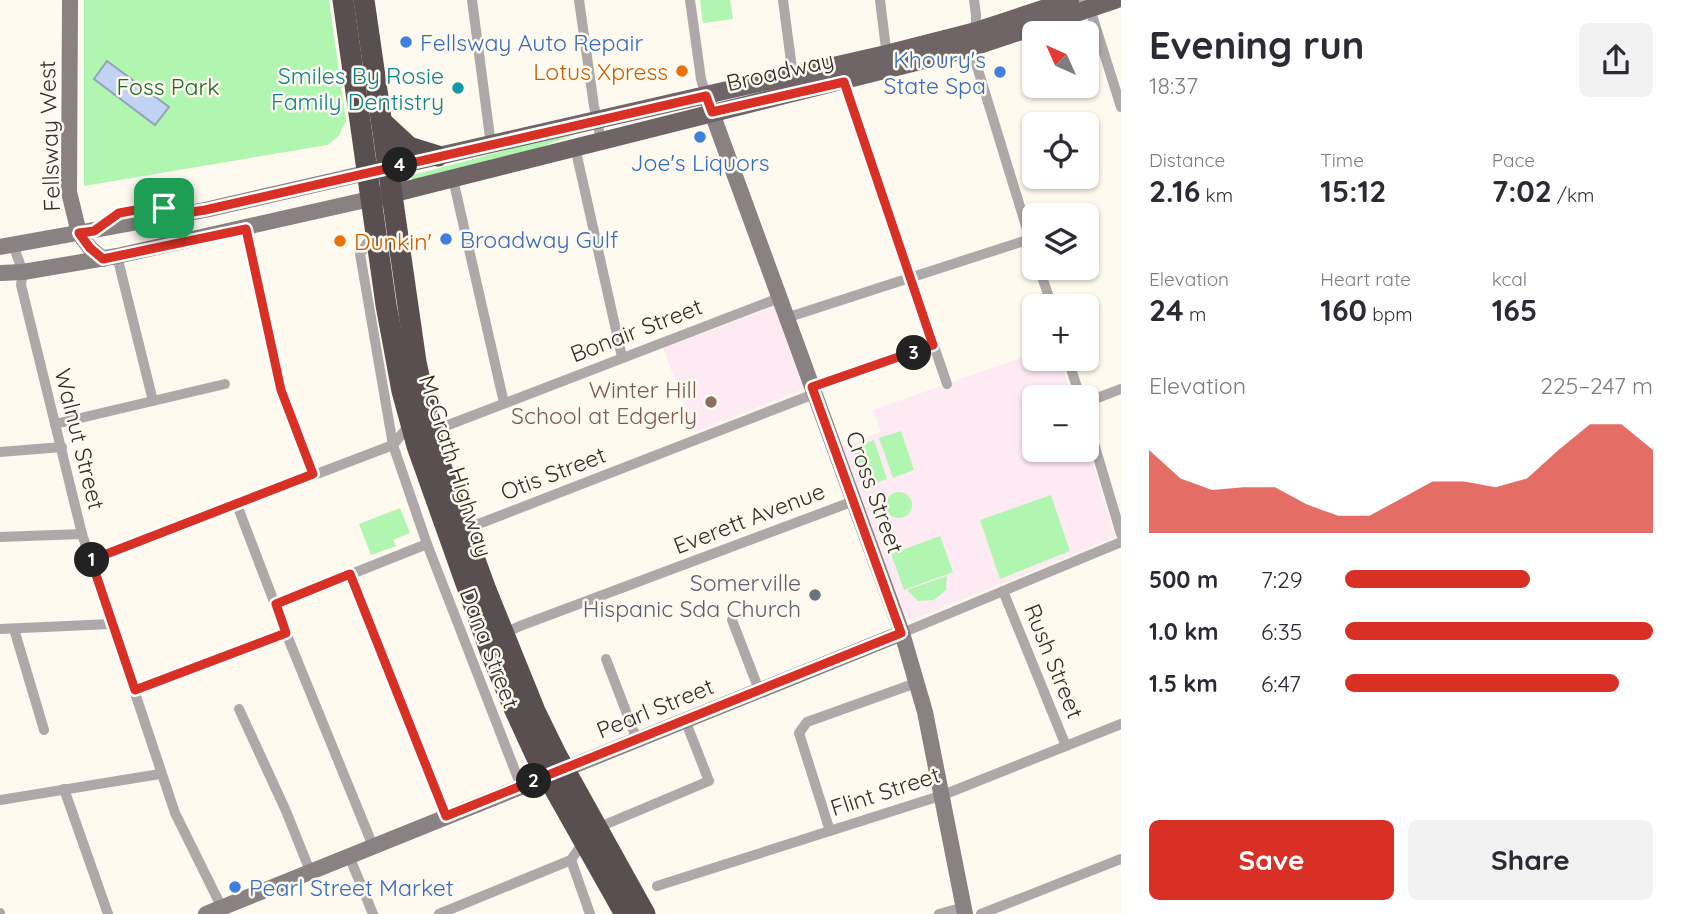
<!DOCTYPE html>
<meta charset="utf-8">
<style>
:root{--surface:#fff;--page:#f2f2f3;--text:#2b2b33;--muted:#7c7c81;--accent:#d93025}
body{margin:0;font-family:Quicksand,sans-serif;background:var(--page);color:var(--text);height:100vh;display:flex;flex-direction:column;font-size:26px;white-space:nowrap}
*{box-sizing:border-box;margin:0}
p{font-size:23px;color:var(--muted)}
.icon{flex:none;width:38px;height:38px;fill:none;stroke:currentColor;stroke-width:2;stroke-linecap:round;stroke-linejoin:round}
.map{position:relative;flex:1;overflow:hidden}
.details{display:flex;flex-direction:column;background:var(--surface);width:560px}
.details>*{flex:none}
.needle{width:46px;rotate:315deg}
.tools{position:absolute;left:1022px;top:21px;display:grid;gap:14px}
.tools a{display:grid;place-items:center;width:77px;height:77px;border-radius:10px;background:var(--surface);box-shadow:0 2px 5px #0004;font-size:35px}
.pin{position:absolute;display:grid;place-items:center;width:60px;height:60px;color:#fff;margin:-30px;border-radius:14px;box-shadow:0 4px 10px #0006}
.km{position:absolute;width:35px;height:35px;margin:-18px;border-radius:50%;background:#222;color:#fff;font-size:19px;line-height:35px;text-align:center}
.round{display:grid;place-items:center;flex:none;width:74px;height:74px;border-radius:10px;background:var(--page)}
.summary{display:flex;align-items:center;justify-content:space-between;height:119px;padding:0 28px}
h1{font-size:38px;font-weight:700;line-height:52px}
.metrics{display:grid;grid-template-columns:repeat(3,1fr);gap:10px;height:119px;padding:7px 28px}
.metrics div{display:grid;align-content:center}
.metrics b{font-size:30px;font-weight:700}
.metrics small{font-size:19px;font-weight:400}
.metrics p{font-size:19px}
.chart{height:196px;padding:14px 28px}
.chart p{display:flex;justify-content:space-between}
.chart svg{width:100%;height:126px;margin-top:7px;fill:var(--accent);opacity:.7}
.action{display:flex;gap:14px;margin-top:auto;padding:14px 28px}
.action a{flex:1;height:80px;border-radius:10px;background:var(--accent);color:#fff;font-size:28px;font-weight:700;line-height:80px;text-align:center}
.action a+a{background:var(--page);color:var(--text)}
ul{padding:0 28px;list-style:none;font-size:23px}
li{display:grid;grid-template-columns:112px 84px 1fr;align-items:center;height:52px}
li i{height:18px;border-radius:9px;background:var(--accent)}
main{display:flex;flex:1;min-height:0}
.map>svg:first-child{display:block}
.education{fill:#feeaf2}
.green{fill:#b0f6b0}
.water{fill:#c0d3f3;stroke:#95a2b7;stroke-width:2}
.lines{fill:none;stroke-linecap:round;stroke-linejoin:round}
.street{stroke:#aea8a9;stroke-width:10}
.secondary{stroke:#898182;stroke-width:16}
.primary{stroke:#6f6567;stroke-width:18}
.highway{stroke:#594e50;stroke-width:21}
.route-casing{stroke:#fff;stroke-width:14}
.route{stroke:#d93025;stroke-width:9}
.shop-dot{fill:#3f7fe0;stroke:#fefaef;stroke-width:2.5}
.food-dot{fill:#e8710a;stroke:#fefaef;stroke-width:2.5}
.culture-dot{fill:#0f9aa8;stroke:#fefaef;stroke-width:2.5}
.education-dot{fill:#8d6e63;stroke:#fefaef;stroke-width:2.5}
.worship-dot{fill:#6b7280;stroke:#fefaef;stroke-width:2.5}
.labels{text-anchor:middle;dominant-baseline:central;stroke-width:5;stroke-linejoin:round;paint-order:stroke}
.shop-label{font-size:23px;fill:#366cbe;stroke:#fefaef;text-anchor:start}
.food-label{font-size:23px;fill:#c56008;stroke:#fefaef;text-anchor:end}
.street-label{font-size:23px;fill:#302f2b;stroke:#fefaef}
.culture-label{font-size:23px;fill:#0d838f;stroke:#fefaef;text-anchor:end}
.park-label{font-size:23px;fill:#206827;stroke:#fefaef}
.education-label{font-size:23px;fill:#785e54;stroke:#fefaef;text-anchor:end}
.worship-label{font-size:23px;fill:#5b616d;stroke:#fefaef;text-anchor:end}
</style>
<main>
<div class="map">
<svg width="1121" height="914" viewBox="0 0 1121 914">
<rect width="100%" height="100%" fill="#fefaef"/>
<!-- education -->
<g class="education">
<polygon points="774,307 804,389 695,432 663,348"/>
<polygon points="1034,353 1034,359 1060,359 1072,397 1034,397 1034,450 1087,450 1087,444 1115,537 910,621 906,620 842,446 881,432 873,410"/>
</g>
<!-- green -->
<g class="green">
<polygon points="84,0 329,0 346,121 338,137 327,145 84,186"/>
<polygon points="700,0 730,0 733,19 703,23"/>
<path d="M584,131l-52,19 -120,30v-5c58,-14 114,-32 172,-44z"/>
<polygon points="901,431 914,470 893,478 879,438"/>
<polygon points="874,440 887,479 866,486 853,448"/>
<circle cx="899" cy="505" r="13"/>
<polygon points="1051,495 1070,551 1000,579 980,520"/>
<polygon points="400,508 410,533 393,540 396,546 371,555 359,524"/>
<polygon points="940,536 953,572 904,590 891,554"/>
<polygon points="947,576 946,590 934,600 918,601 907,590"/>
</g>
<!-- water -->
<polygon class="water" points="107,61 169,107 155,125 94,79"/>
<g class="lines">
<!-- street -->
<g class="street">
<polyline points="472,0 491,145"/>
<polyline points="579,0 594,106 601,140"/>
<polyline points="690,0 701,79 706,96"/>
<polyline points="783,0 793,76"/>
<polyline points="880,0 887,57"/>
<polyline points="974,0 976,15 975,60 1034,252"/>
<polyline points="1081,0 1090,9 1121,107"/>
<polyline points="844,82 947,384"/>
<polyline points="575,147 622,357"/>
<polyline points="453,179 504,403"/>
<path d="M101,226c25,-18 47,-23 76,-13"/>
<polyline points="246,228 281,389 313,474"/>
<polyline points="375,231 360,254 393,445 427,544 521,786"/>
<polyline points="13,245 23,272 21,285 82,534 175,813 224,912"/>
<polyline points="117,256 153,401"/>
<polyline points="1039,268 1052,306"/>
<polyline points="786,318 1030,239"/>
<polyline points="1068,359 1080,397"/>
<polyline points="812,387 933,345"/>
<polyline points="1087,402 1121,389"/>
<polyline points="1087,420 1121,534"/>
<polyline points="55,424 225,384"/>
<polyline points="430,432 779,298"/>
<polyline points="0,452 62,447"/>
<polyline points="237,505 286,633 373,846"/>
<polyline points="463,530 814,394"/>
<polyline points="0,537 82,534"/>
<polyline points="91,560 393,445 410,424"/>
<polyline points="350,574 446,816"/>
<polyline points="1003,591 1066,746"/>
<polyline points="276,604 427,544"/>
<polyline points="732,620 759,690"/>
<polyline points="0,629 111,624"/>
<polyline points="14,629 44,730"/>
<polyline points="902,633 1121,542"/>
<polyline points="503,634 520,626 854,501"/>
<polyline points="606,659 637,740"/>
<polyline points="135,690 286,633"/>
<polyline points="239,709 286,811 310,871"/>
<polyline points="64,789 108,914"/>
<polyline points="0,800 160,774"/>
<polyline points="597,828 709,781 685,720"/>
<polyline points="830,831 799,733 807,722 916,683"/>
<polyline points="349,856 373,914"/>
<polyline points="571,860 590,914"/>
<polyline points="657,886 943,795 1121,724"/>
<polyline points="0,913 0,914"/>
<polyline points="439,914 571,860 584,841"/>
<polyline points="939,914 964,907"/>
<polyline points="981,914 1121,859"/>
</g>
<!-- secondary -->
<g class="secondary">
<polyline points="70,0 69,192 79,233 90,248 103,259"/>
<polyline points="708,102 902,633 925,712 965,914"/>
<polyline points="0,247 205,210 366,173"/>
<polyline points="0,273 23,272 117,256 370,199"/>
<polyline points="206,914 902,633"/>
</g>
<!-- primary -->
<g class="primary">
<polyline points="377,170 886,54 976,31 1070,0"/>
<polyline points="379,197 964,50 1115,0"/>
</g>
<!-- highway -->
<g class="highway">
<polyline points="343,0 386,305 402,391 417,446 490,651 513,706 536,756 625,914"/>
<polyline points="364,0 416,362 435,450 486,590 535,711 556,754 645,914"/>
<polyline points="382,122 409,147 438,156"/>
</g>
</g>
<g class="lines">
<defs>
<polygon id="route" points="844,82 933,345 812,387 901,633 446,816 350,574 276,604 286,633 135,690 91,560 313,474 281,390 246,229 103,259 90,248 79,233 94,231 119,213 158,206 180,214 205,210 706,96 712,112"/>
</defs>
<!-- route casing -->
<use href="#route" class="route-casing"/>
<!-- route -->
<use href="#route" class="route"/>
</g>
<!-- markers -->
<g class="shop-dot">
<circle cx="406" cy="42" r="7"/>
<circle cx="1000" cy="72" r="7"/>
<circle cx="700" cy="137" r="7"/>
<circle cx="446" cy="239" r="7"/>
<circle cx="235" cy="887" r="7"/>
</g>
<g class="food-dot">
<circle cx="682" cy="71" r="7"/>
<circle cx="340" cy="241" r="7"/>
</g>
<circle class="culture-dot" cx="458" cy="88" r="7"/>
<circle class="education-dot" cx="711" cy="402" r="7"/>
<circle class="worship-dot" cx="815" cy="595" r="7"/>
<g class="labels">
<!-- shop labels -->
<g class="shop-label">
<text x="420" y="42">Fellsway Auto Repair</text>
<text x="986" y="59" text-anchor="end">Khoury's<tspan x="986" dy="26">State Spa</tspan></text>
<text x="700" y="162" text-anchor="middle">Joe's Liquors</text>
<text x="460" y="239">Broadway Gulf</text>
<text x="249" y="887">Pearl Street Market</text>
</g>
<!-- food labels -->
<g class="food-label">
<text x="668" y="71">Lotus Xpress</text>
<text x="354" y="241" text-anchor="start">Dunkin'</text>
</g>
<!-- street labels -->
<g class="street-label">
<text transform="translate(780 71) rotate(-13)">Broadway</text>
<text transform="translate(49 136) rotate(-92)">Fellsway West</text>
<text transform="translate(636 330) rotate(-21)">Bonair Street</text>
<text transform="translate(80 439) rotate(76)">Walnut Street</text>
<text transform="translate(456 466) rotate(72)">McGrath Highway</text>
<text transform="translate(553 473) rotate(-21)">Otis Street</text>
<text transform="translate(875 492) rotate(70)">Cross Street</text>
<text transform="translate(749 518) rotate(-21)">Everett Avenue</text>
<text transform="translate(490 648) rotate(69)">Dana Street</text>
<text transform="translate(1054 661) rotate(68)">Rush Street</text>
<text transform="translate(655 708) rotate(-22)">Pearl Street</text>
<text transform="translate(885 791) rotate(-18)">Flint Street</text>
</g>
<!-- culture labels -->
<g class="culture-label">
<text x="444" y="75">Smiles By Rosie<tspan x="444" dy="26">Family Dentistry</tspan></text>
</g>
<!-- park labels -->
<g class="park-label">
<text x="168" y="86">Foss Park</text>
</g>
<!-- education labels -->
<g class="education-label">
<text x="697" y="389">Winter Hill<tspan x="697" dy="26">School at Edgerly</tspan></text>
</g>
<!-- worship labels -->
<g class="worship-label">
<text x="801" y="582">Somerville<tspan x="801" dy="26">Hispanic Sda Church</tspan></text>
</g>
</g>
</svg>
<div class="tools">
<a><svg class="needle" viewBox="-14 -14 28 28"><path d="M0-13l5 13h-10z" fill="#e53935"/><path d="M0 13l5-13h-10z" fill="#7c7c81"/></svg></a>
<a><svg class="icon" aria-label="locate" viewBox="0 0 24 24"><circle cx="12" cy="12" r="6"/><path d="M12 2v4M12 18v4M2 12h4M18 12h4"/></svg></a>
<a><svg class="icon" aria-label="layers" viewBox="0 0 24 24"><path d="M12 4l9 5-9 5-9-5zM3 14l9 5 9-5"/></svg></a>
<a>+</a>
<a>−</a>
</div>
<div class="pin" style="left:164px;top:208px;background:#1e9e55"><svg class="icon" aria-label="arrive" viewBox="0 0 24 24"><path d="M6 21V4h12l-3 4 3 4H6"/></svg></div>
<b class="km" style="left:92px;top:560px">1</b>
<b class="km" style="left:534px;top:781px">2</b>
<b class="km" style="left:914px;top:353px">3</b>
<b class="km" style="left:400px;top:165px">4</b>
</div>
<section class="details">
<div class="summary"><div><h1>Evening run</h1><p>18:37</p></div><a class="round"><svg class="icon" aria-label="share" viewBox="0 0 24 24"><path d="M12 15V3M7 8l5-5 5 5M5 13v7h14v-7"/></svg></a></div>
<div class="metrics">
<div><p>Distance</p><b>2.16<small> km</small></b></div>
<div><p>Time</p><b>15:12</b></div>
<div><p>Pace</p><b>7:02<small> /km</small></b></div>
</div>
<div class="metrics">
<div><p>Elevation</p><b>24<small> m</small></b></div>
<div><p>Heart rate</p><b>160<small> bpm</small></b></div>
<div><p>kcal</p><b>165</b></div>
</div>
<div class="chart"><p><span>Elevation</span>225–247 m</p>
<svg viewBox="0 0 160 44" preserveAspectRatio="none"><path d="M0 44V15L10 25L20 29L30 28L40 28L50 34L60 38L70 38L80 32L90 26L100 26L110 28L120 25L130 15L140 6L150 6L160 15V44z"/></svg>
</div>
<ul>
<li><b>500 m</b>7:29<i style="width:60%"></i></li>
<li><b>1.0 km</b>6:35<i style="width:100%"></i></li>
<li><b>1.5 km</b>6:47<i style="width:89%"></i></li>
</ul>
<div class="action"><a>Save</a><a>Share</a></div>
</section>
</main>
